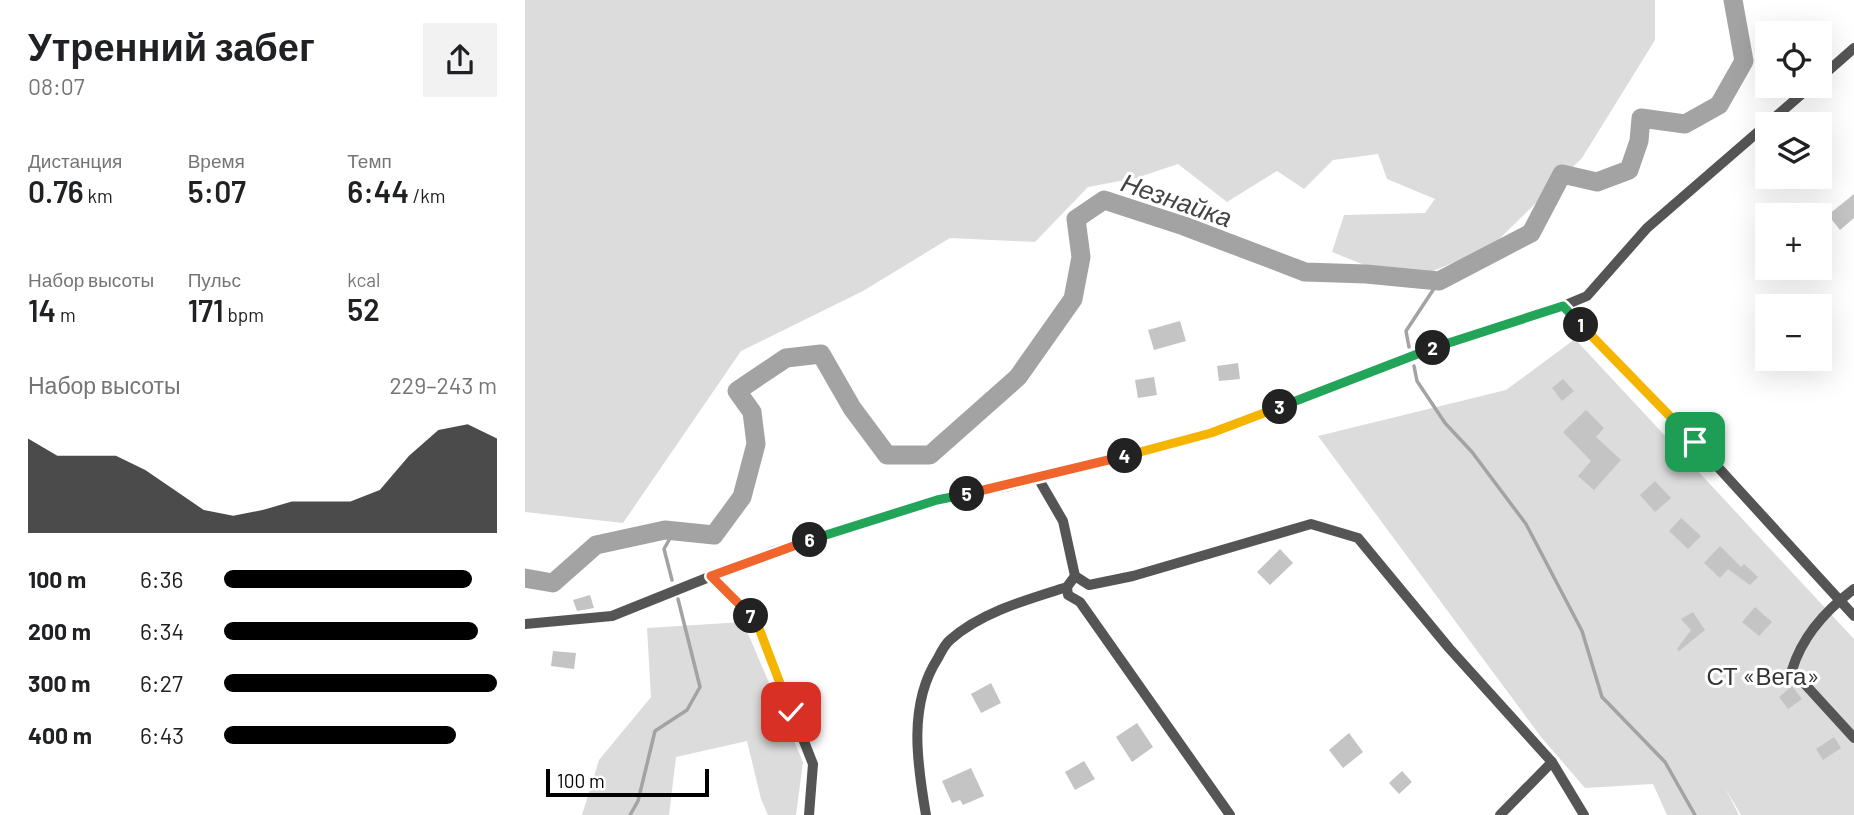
<!DOCTYPE html>
<html lang="ru">
<meta charset="utf-8">
<style>
:root{--surface:#fff;--page:#f2f2f2;--text:#202124;--muted:#757577;--accent:#000}
body{margin:0;font-family:Barlow,sans-serif;background:var(--page);color:var(--text);height:100vh;display:flex;flex-direction:column;font-size:26px;white-space:nowrap}
*{box-sizing:border-box;margin:0}
p{font-size:23px;color:var(--muted)}
.icon{flex:none;width:38px;height:38px;fill:none;stroke:currentColor;stroke-width:2;stroke-linecap:round;stroke-linejoin:round}
.map{position:relative;flex:1;overflow:hidden}
.drawer{display:flex;flex-direction:column;background:var(--surface);width:525px}
.drawer>*{flex:none}
.fabs{position:absolute;left:1230px;top:21px;display:grid;gap:14px}
.fabs a{display:grid;place-items:center;width:77px;height:77px;border-radius:0px;background:var(--surface);box-shadow:0 7px 28px #0002;font-size:35px}
.scale{position:absolute;left:21px;bottom:18px;width:163px;box-sizing:border-box;padding-left:7px;border:4px solid #000;border-top:0;font-size:19px;line-height:24px;white-space:nowrap;color:#000;-webkit-text-stroke:5px #fff;paint-order:stroke}
.pin{position:absolute;display:grid;place-items:center;width:60px;height:60px;color:#fff;margin:-30px;border-radius:14px;box-shadow:0 4px 10px #0006}
.km{position:absolute;width:35px;height:35px;margin:-18px;border-radius:50%;background:#222;color:#fff;font-size:19px;line-height:35px;text-align:center}
.round{display:grid;place-items:center;flex:none;width:74px;height:74px;border-radius:0px;background:var(--page)}
.overview{display:flex;align-items:center;justify-content:space-between;height:119px;padding:0 28px}
h1{font-size:38px;font-weight:600;line-height:52px}
.figures{display:grid;grid-template-columns:repeat(3,1fr);gap:10px;height:119px;padding:7px 28px}
.figures div{display:grid;align-content:center}
.figures b{font-size:30px;font-weight:600}
.figures small{font-size:19px;font-weight:400}
.figures p{font-size:19px}
.chart{height:196px;padding:14px 28px}
.chart p{display:flex;justify-content:space-between}
.chart svg{width:100%;height:126px;margin-top:7px;fill:var(--accent);opacity:.7}
ul{padding:0 28px;list-style:none;font-size:23px}
li{display:grid;grid-template-columns:112px 84px 1fr;align-items:center;height:52px}
li i{height:18px;border-radius:9px;background:var(--accent)}
main{display:flex;flex:1;min-height:0}
.map>svg:first-child{display:block}
.green{fill:#dcdcdc}
.lines{fill:none;stroke-linecap:round;stroke-linejoin:round}
.stream{stroke:#a3a3a3;stroke-width:3.5}
.river{stroke:#a3a3a3;stroke-width:19}
.building{fill:#c4c4c4}
.minor{stroke:#555;stroke-width:10}
.split-1-casing{stroke:#fff;stroke-width:14}
.split-2-casing{stroke:#fff;stroke-width:14}
.split-3-casing{stroke:#fff;stroke-width:14}
.split-4-casing{stroke:#fff;stroke-width:14}
.split-5-casing{stroke:#fff;stroke-width:14}
.split-6-casing{stroke:#fff;stroke-width:14}
.split-7-casing{stroke:#fff;stroke-width:14}
.split-8-casing{stroke:#fff;stroke-width:14}
.split-1{stroke:#f5b400;stroke-width:9}
.split-2{stroke:#22a559;stroke-width:9}
.split-3{stroke:#22a559;stroke-width:9}
.split-4{stroke:#f5b400;stroke-width:9}
.split-5{stroke:#f0652b;stroke-width:9}
.split-6{stroke:#22a559;stroke-width:9}
.split-7{stroke:#f0652b;stroke-width:9}
.split-8{stroke:#f5b400;stroke-width:9}
.labels{text-anchor:middle;dominant-baseline:central;stroke-width:6;stroke-linejoin:round;paint-order:stroke}
.park-label{font-size:24px;fill:#333;stroke:#fff}
.water-label{font-size:26px;font-style:italic;fill:#444;stroke:#fff}
</style>
<main>
<section class="drawer">
<div class="overview"><div><h1>Утренний забег</h1><p>08:07</p></div><a class="round"><svg class="icon" aria-label="share" viewBox="0 0 24 24"><path d="M12 15V3M7 8l5-5 5 5M5 13v7h14v-7"/></svg></a></div>
<div class="figures">
<div><p>Дистанция</p><b>0.76<small> km</small></b></div>
<div><p>Время</p><b>5:07</b></div>
<div><p>Темп</p><b>6:44<small> /km</small></b></div>
</div>
<div class="figures">
<div><p>Набор высоты</p><b>14<small> m</small></b></div>
<div><p>Пульс</p><b>171<small> bpm</small></b></div>
<div><p>kcal</p><b>52</b></div>
</div>
<div class="chart"><p><span>Набор высоты</span>229–243 m</p>
<svg viewBox="0 0 160 44" preserveAspectRatio="none"><path d="M0 44V11L10 17L20 17L30 17L40 22L50 29L60 36L70 38L80 36L90 33L100 33L110 33L120 29L130 17L140 8L150 6L160 11V44z"/></svg>
</div>
<ul>
<li><b>100 m</b>6:36<i style="width:91%"></i></li>
<li><b>200 m</b>6:34<i style="width:93%"></i></li>
<li><b>300 m</b>6:27<i style="width:100%"></i></li>
<li><b>400 m</b>6:43<i style="width:85%"></i></li>
</ul>
</section>
<div class="map">
<svg width="1329" height="815" viewBox="0 0 1329 815">
<rect width="100%" height="100%" fill="#fff"/>
<!-- green -->
<g class="green">
<polygon points="0,0 1130,0 1130,40 1057,158 966,247 901,274 842,266 807,252 819,215 900,213 910,199 862,179 853,154 808,160 779,189 752,171 702,202 653,164 611,178 563,187 510,242 425,238 338,291 216,351 98,523 0,512"/>
<polygon points="1050,339 1329,639 1329,815 1216,815 1200,788 1214,815 1142,815 1128,784 1060,788 1016,737 793,436 981,390"/>
<polygon points="218,622 278,762 271,815 243,815 236,799 222,741 151,757 144,815 57,815 74,760 126,697 122,628"/>
</g>
<g class="lines">
<!-- stream -->
<g class="stream">
<polyline points="884,347 881,331 914,281"/>
<polyline points="889,366 892,381 920,423 947,452 1001,524 1057,631 1077,697 1140,762 1170,815"/>
<polyline points="147,580 139,549 149,531"/>
<polyline points="105,815 113,801 130,731 162,710 175,687 153,599"/>
</g>
<!-- river -->
<polyline class="river" points="0,578 28,583 71,545 140,530 189,535 217,497 231,444 227,412 212,391 261,358 296,354 327,408 362,455 405,455 493,377 548,299 556,257 551,219 579,200 659,226 780,272 841,274 914,281 1006,233 1037,174 1072,182 1104,170 1114,141 1116,118 1160,124 1194,105 1219,61 1208,0"/>
</g>
<!-- building -->
<g class="building">
<polygon points="1244,86 1266,86 1264,94 1261,97 1243,94"/>
<polygon points="1329,194 1329,218 1315,230 1303,215"/>
<polygon points="655,321 661,341 629,350 623,330"/>
<polygon points="713,363 715,379 694,381 692,366"/>
<polygon points="629,377 632,395 613,398 610,380"/>
<polygon points="1038,379 1049,391 1037,401 1027,388"/>
<polygon points="1061,410 1079,428 1071,437 1096,460 1069,490 1053,476 1066,461 1038,432"/>
<polygon points="1130,481 1146,498 1130,512 1115,495"/>
<polygon points="1156,518 1176,536 1163,549 1144,531"/>
<polygon points="1195,546 1216,567 1219,564 1233,577 1225,585 1203,569 1195,578 1179,563"/>
<polygon points="755,549 768,563 745,585 732,572"/>
<polygon points="65,595 69,608 52,611 48,600"/>
<polygon points="1230,607 1247,622 1234,636 1217,622"/>
<polygon points="1168,612 1180,630 1154,651 1152,649 1166,630 1156,619"/>
<polygon points="28,651 51,653 49,669 26,666"/>
<polygon points="466,683 476,703 456,713 446,694"/>
<polygon points="1267,686 1277,699 1263,709 1254,697"/>
<polygon points="612,723 628,747 607,762 591,737"/>
<polygon points="824,733 838,752 818,768 804,750"/>
<polygon points="1309,737 1316,748 1298,760 1291,749"/>
<polygon points="559,761 570,779 550,790 540,772"/>
<polygon points="446,768 459,796 438,805 435,800 427,803 417,781"/>
<polygon points="877,771 887,782 874,794 864,783"/>
</g>
<g class="lines">
<!-- minor -->
<g class="minor">
<polyline points="1295,78 1329,48"/>
<polyline points="1038,306 1062,296 1122,228 1286,86"/>
<polyline points="513,478 538,521 550,576 542,587 543,595 555,602 705,815"/>
<polyline points="186,576 232,623 288,764 284,815"/>
<polyline points="550,576 564,585 608,576 786,524 833,538 924,648 1027,762"/>
<path d="M1329,589c-28,21 -52,48 -62,81l62,68"/>
<polyline points="0,624 87,616 249,551 412,500 484,486 686,433 926,341 1038,306 1170,442 1329,616"/>
<path d="M401,815c-9,-52 -18,-111 12,-157 3,-6 7,-14 12,-18 31,-28 79,-41 117,-53"/>
<polyline points="975,815 1027,762 1059,815"/>
</g>
</g>
<g class="lines">
<defs>
<polyline id="split-1" points="1056,325 1170,442"/>
<polyline id="split-2" points="908,348 1038,306 1056,325"/>
<polyline id="split-3" points="755,407 908,348"/>
<polyline id="split-4" points="600,456 686,433 755,407"/>
<polyline id="split-5" points="442,494 600,456"/>
<polyline id="split-6" points="285,540 412,500 442,494"/>
<polyline id="split-7" points="226,616 186,576 285,540"/>
<polyline id="split-8" points="226,616 232,623 266,712"/>
</defs>
<!-- split-1 casing -->
<use href="#split-1" class="split-1-casing"/>
<!-- split-2 casing -->
<use href="#split-2" class="split-2-casing"/>
<!-- split-3 casing -->
<use href="#split-3" class="split-3-casing"/>
<!-- split-4 casing -->
<use href="#split-4" class="split-4-casing"/>
<!-- split-5 casing -->
<use href="#split-5" class="split-5-casing"/>
<!-- split-6 casing -->
<use href="#split-6" class="split-6-casing"/>
<!-- split-7 casing -->
<use href="#split-7" class="split-7-casing"/>
<!-- split-8 casing -->
<use href="#split-8" class="split-8-casing"/>
<!-- split-1 -->
<use href="#split-1" class="split-1"/>
<!-- split-2 -->
<use href="#split-2" class="split-2"/>
<!-- split-3 -->
<use href="#split-3" class="split-3"/>
<!-- split-4 -->
<use href="#split-4" class="split-4"/>
<!-- split-5 -->
<use href="#split-5" class="split-5"/>
<!-- split-6 -->
<use href="#split-6" class="split-6"/>
<!-- split-7 -->
<use href="#split-7" class="split-7"/>
<!-- split-8 -->
<use href="#split-8" class="split-8"/>
</g>
<g class="labels">
<!-- park labels -->
<g class="park-label">
<text x="1238" y="675">СТ «Вега»</text>
</g>
<!-- water labels -->
<g class="water-label">
<text transform="translate(652 199) rotate(19)">Незнайка</text>
</g>
</g>
</svg>
<div class="fabs">
<a><svg class="icon" aria-label="locate" viewBox="0 0 24 24"><circle cx="12" cy="12" r="6"/><path d="M12 2v4M12 18v4M2 12h4M18 12h4"/></svg></a>
<a><svg class="icon" aria-label="layers" viewBox="0 0 24 24"><path d="M12 4l9 5-9 5-9-5zM3 14l9 5 9-5"/></svg></a>
<a>+</a>
<a>−</a>
</div>
<div class="scale">100 m</div>
<div class="pin" style="left:1170px;top:442px;background:#1e9e55"><svg class="icon" aria-label="arrive" viewBox="0 0 24 24"><path d="M6 21V4h12l-3 4 3 4H6"/></svg></div>
<div class="pin" style="left:266px;top:712px;background:#d93025"><svg class="icon" aria-label="check" viewBox="0 0 24 24"><path d="M5 12l5 5 9-10"/></svg></div>
<b class="km" style="left:1056px;top:325px">1</b>
<b class="km" style="left:908px;top:348px">2</b>
<b class="km" style="left:755px;top:407px">3</b>
<b class="km" style="left:600px;top:456px">4</b>
<b class="km" style="left:442px;top:494px">5</b>
<b class="km" style="left:285px;top:540px">6</b>
<b class="km" style="left:226px;top:616px">7</b>
</div>
</main>
